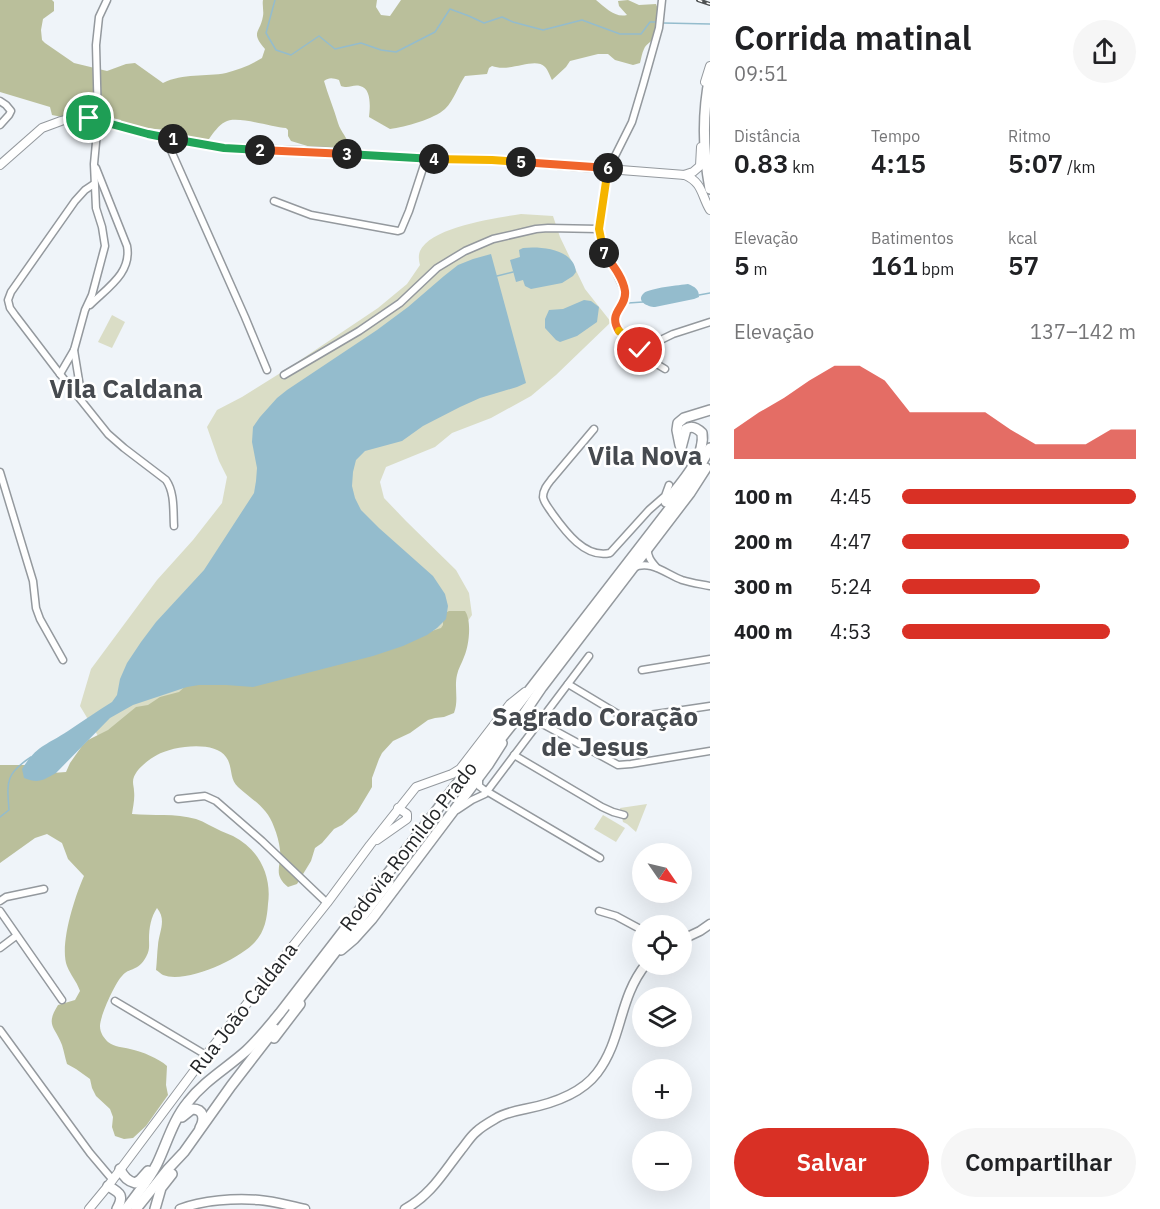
<!DOCTYPE html>
<html lang="pt">
<meta charset="utf-8">
<style>
:root{--surface:#fff;--page:#f6f6f6;--text:#202124;--muted:#757577;--accent:#d93025}
body{margin:0;font-family:"IBM Plex Sans",sans-serif;background:var(--page);color:var(--text);height:100vh;display:flex;flex-direction:column;font-size:22px;white-space:nowrap}
*{box-sizing:border-box;margin:0}
p{font-size:20px;color:var(--muted)}
.icon{flex:none;width:33px;height:33px;fill:none;stroke:currentColor;stroke-width:2;stroke-linecap:round;stroke-linejoin:round}
.map{position:relative;flex:1;overflow:hidden}
.drawer{display:flex;flex-direction:column;background:var(--surface);width:450px}
.drawer>*{flex:none}
.needle{width:39px;rotate:124deg}
.fabs{position:absolute;left:632px;top:843px;display:grid;gap:12px}
.fabs a{display:grid;place-items:center;width:60px;height:60px;border-radius:50%;background:var(--surface);box-shadow:0 6px 24px #0002;font-size:30px}
.pin{position:absolute;display:grid;place-items:center;width:51px;height:51px;color:#fff;margin:-26px;border:3px solid #fff;border-radius:50%;box-shadow:0 2px 6px #0007}
.km{position:absolute;width:30px;height:30px;margin:-15px;border-radius:50%;background:#222;color:#fff;font-size:16px;line-height:30px;text-align:center}
.round{display:grid;place-items:center;flex:none;width:63px;height:63px;border-radius:32px;background:var(--page)}
.head{display:flex;align-items:center;justify-content:space-between;height:102px;padding:0 24px}
h1{font-size:33px;font-weight:600;line-height:45px}
.figures{display:grid;grid-template-columns:repeat(3,1fr);gap:9px;height:102px;padding:6px 24px}
.figures div{display:grid;align-content:center}
.figures b{font-size:26px;font-weight:600}
.figures small{font-size:16px;font-weight:400}
.figures p{font-size:16px}
.chart{height:168px;padding:12px 24px}
.chart p{display:flex;justify-content:space-between}
.chart svg{width:100%;height:108px;margin-top:6px;fill:var(--accent);opacity:.7}
.button{display:flex;gap:12px;margin-top:auto;padding:12px 24px}
.button a{flex:1;height:69px;border-radius:36px;background:var(--accent);color:#fff;font-size:24px;font-weight:600;line-height:69px;text-align:center}
.button a+a{background:var(--page);color:var(--text)}
ul{padding:0 24px;list-style:none;font-size:20px}
li{display:grid;grid-template-columns:96px 72px 1fr;align-items:center;height:45px}
li i{height:15px;border-radius:8px;background:var(--accent)}
main{display:flex;flex:1;min-height:0}
.map>svg:first-child{display:block}
.green{fill:#daddc6}
.forest{fill:#babf9b}
.water{fill:#94bccd}
.lines{fill:none;stroke-linecap:round;stroke-linejoin:round}
.stream{stroke:#94bccd;stroke-width:1.5}
.minor-casing{stroke:#94999e;stroke-width:9}
.tertiary-casing{stroke:#94999e;stroke-width:10}
.secondary-casing{stroke:#94999e;stroke-width:11}
.primary-casing{stroke:#94999e;stroke-width:12}
.minor{stroke:#fff;stroke-width:6}
.tertiary{stroke:#fff;stroke-width:8}
.secondary{stroke:#fff;stroke-width:8}
.primary{stroke:#fff;stroke-width:9}
.rail-casing{stroke:#4e5153;stroke-width:4}
.rail{stroke:#fff;stroke-width:1.5;stroke-dasharray:4.5;stroke-linecap:butt}
.split-1-casing{stroke:#fff;stroke-width:12}
.split-2-casing{stroke:#fff;stroke-width:12}
.split-3-casing{stroke:#fff;stroke-width:12}
.split-4-casing{stroke:#fff;stroke-width:12}
.split-5-casing{stroke:#fff;stroke-width:12}
.split-6-casing{stroke:#fff;stroke-width:12}
.split-7-casing{stroke:#fff;stroke-width:12}
.split-8-casing{stroke:#fff;stroke-width:12}
.split-9-casing{stroke:#fff;stroke-width:12}
.split-1{stroke:#22a559;stroke-width:8}
.split-2{stroke:#22a559;stroke-width:8}
.split-3{stroke:#f0652b;stroke-width:8}
.split-4{stroke:#22a559;stroke-width:8}
.split-5{stroke:#f5b400;stroke-width:8}
.split-6{stroke:#f0652b;stroke-width:8}
.split-7{stroke:#f5b400;stroke-width:8}
.split-8{stroke:#f0652b;stroke-width:8}
.split-9{stroke:#f5b400;stroke-width:8}
.labels{text-anchor:middle;dominant-baseline:central;stroke-width:5;stroke-linejoin:round;paint-order:stroke}
.street-label{font-size:20px;fill:#242628;stroke:#fff}
.district-label{font-size:26px;font-weight:bold;fill:#464a4f;stroke:#fff}
</style>
<main>
<div class="map">
<svg width="710" height="1209" viewBox="0 0 710 1209">
<rect width="100%" height="100%" fill="#eff4f9"/>
<!-- green -->
<g class="green">
<path d="M521,214l32,2 7,21 25,52 26,33 -55,53 -25,21 -40,22 -39,15 -17,14 -49,20 -6,15 4,16 22,23 50,49 13,23 3,22 -19,28 -352,98 -21,-35 11,-37 66,-89 36,-40 29,-37 5,-26 -8,-16 -12,-34 10,-17 25,-13 48,-30 88,-59 29,-24 13,-19c-1,-4 -2,-9 0,-14 11,-24 76,-33 101,-37z"/>
<polygon points="112,315 125,322 112,348 98,342"/>
<polygon points="647,804 636,832 627,824 623,822 620,808"/>
<polygon points="603,815 625,828 616,842 594,829"/>
</g>
<!-- forest -->
<g class="forest">
<path d="M0,0h52l2,2v9l-11,8 -2,11 1,10 3,3 29,20 33,8 19,-7 9,-1 28,20c20,-10 43,-6 63,-10 12,-3 25,-8 36,-15l3,-9c-15,-18 -5,-15 -2,-33 1,-5 -1,-11 0,-16h114l-1,7 5,8 9,1 11,-16h195c10,8 19,18 31,15l-8,-9 -1,-5 10,-1 11,5 17,-1c5,10 3,24 -2,34 -3,4 -8,6 -10,11 -2,4 -3,10 -4,14l-7,2 -18,-5 -7,-6h-10l-28,7 -4,6 -14,13c-2,-4 -4,-10 -7,-13 -10,-11 -35,6 -53,-1l-3,2 -2,6 -22,2c-7,10 -11,24 -20,33 -11,10 -40,18 -55,20l-21,-12c1,-8 3,-29 -9,-31 -7,-2 -11,3 -19,0l-2,-6c-6,-2 -10,-3 -15,1 4,14 10,28 14,42 3,10 10,14 12,26l-12,7h-7l-6,-2 -11,-6 -23,-7 -3,-5v-6l-2,-2c-15,-1 -50,-13 -61,-6 -6,3 -12,11 -16,17 -13,2 -24,-6 -37,-8 -18,-3 -34,-2 -51,-9v-2l-13,-3 -19,-1 -17,3 -20,-4 -2,-8 -50,-15z"/>
<path d="M449,611h16c7,10 4,35 -1,46 -2,6 -6,12 -7,18 -3,13 2,25 -3,38l-10,4 -9,1 -7,2 -18,13 -17,8 -11,12 -3,6 -7,19v9l-15,25 -15,13 -8,4 -12,14 -7,5 -4,13 -14,23 -9,3c-16,-13 -6,-21 -8,-37 -1,-8 -3,-16 -6,-23 -7,-20 -22,-27 -36,-40 -9,-8 -5,-21 -12,-30 -11,-17 -54,-11 -69,-2 -9,5 -24,16 -24,27 0,3 1,6 1,9 1,8 -1,16 -2,23 21,2 43,-1 64,5 9,3 16,8 25,12 4,2 8,3 12,5 26,13 39,40 35,68 -1,14 -3,27 -13,38 -15,17 -69,42 -92,33 -2,-1 -5,-4 -7,-5 1,-9 1,-17 2,-25 1,-13 9,-25 -1,-37 -6,9 -8,20 -8,31 0,7 1,11 -3,18 -8,15 -17,10 -24,19 -7,7 -22,40 -22,50 0,7 4,12 8,16 7,5 14,5 22,7 13,3 28,9 37,17l-1,19 2,10 -22,31 -13,12 -9,1 -9,-3 -3,-9 1,-10 -3,-8 -14,-13 -4,-8 -2,-9 -14,-10 -9,-5c-2,-6 -3,-13 -5,-19 -7,-19 -17,-19 -4,-40l17,-5 5,-9c-4,-11 -9,-15 -13,-25 -8,-21 8,-70 17,-90l-16,-17 -6,-16 -15,-9 -12,4 -35,25v-98h25l27,8 14,-1 4,-9 12,-17 6,-6 20,-10 28,-23 12,-2 12,-8 19,-5 11,-10 211,-41 40,-13 2,-3v-11z"/>
</g>
<!-- water -->
<g class="water">
<path d="M523,248c18,-2 51,1 53,24l-3,4 -11,7 -31,6 -6,-3 -2,-6 -7,2 -6,-22 10,-3 -1,-7z"/>
<path d="M491,254l35,129 -9,4 -37,11 -20,9 -37,19 -21,15 -37,10 -9,9 -3,12 -1,14 3,12 6,12 18,18 54,48 12,18 3,12 -2,13 -9,9 -10,7 -24,11 -30,10 -120,31 -27,-2h-27l-12,2 -54,18 -23,13 -54,55c-13,7 -17,11 -32,5l-2,-9c15,-24 25,-24 46,-38 15,-10 29,-20 44,-29l5,-7 3,-16 7,-16 14,-21 15,-20 48,-52 50,-77 2,-12 1,-13 -5,-26 1,-15 7,-10 17,-19 10,-8 90,-60 31,-23 36,-31 14,-11 15,-6z"/>
<path d="M688,284c7,3 11,5 11,13l-5,2 -39,8c-7,0 -20,-6 -11,-14 6,-5 36,-8 44,-9z"/>
<polygon points="584,300 591,301 599,307 597,322 577,336 560,342 556,340 545,328 545,319 549,310 563,309"/>
</g>
<g class="lines">
<!-- stream -->
<g class="stream">
<polyline points="275,0 266,33 276,50 291,55 319,36 335,49 361,43 381,50 396,52 435,32 450,9 469,16 484,23 502,17 513,22 543,30 582,20 620,34 641,34 650,22 658,22"/>
<polyline points="663,23 710,24"/>
<polyline points="497,276 513,272"/>
<polyline points="699,295 710,293"/>
<polyline points="624,302 628,303 643,302"/>
<path d="M0,817l9,-7c-2,-28 -4,-36 22,-53"/>
</g>
<defs>
<g id="minor">
<polyline points="662,0 659,28 643,85 632,122 609,168 599,229 604,254 611,262 625,291 624,297 615,318 615,324 619,331 655,363 665,369"/>
<polyline points="0,101 6,105 11,111 9,115 0,125"/>
<polyline points="165,137 245,317 267,370"/>
<path d="M94,184l-9,6 -10,11 -64,91 -3,8 2,8 5,7 45,59 48,60 16,14 42,32c9,13 7,31 8,46"/>
<polyline points="274,201 311,215 398,231 401,230 409,211 426,159"/>
<path d="M90,305c17,-17 42,-32 37,-59l-31,-78"/>
<polyline points="74,350 82,399"/>
<polyline points="640,350 673,334 710,322"/>
<polyline points="60,374 74,350 85,310 92,295 105,246 102,227 96,208 94,164 98,121 96,45 99,17 107,0"/>
<polyline points="284,375 359,331 400,303 437,268 465,251 493,239 536,229 548,228 599,229"/>
<path d="M594,429l-43,51c-4,5 -8,10 -8,17 1,6 6,11 9,16 13,18 33,46 58,40l39,-43 16,-14 4,-11"/>
<polyline points="0,472 33,581 36,608 40,619 63,660"/>
<path d="M648,549c-1,7 3,12 8,18"/>
<path d="M633,568c17,-9 33,6 49,12 9,3 18,4 28,6"/>
<polyline points="642,670 710,659"/>
<polyline points="568,684 618,714 629,718 710,706"/>
<polyline points="539,722 618,765 631,764 710,751"/>
<polyline points="514,755 602,807 613,812 624,815"/>
<polyline points="479,779 479,786 483,789 600,858"/>
<polyline points="178,799 205,796 216,801 262,841 327,903"/>
<polyline points="457,810 472,800 485,794 589,656"/>
<polyline points="0,901 6,897 44,889"/>
<polyline points="0,911 62,1000"/>
<polyline points="599,911 616,916 642,930"/>
<polyline points="0,948 16,936"/>
<polyline points="115,1001 206,1055"/>
<polyline points="0,1030 90,1153 112,1179"/>
</g>
<g id="tertiary">
<polyline points="705,82 710,66"/>
<path d="M0,165l42,-37 19,-7 15,-4 13,1 59,16 76,14 107,4 95,7 66,1 193,15c18,8 16,20 25,35"/>
<polyline points="684,175 693,172 700,166 701,147"/>
<polyline points="377,840 407,819 407,814 398,808"/>
<polyline points="89,1209 108,1186 206,1055 327,903 370,845 416,787 452,774 460,769 510,704 525,692"/>
</g>
<g id="secondary">
<polyline points="681,940 700,931 710,924"/>
<path d="M180,1209c22,-9 56,-11 79,-9 15,1 31,6 46,9"/>
<path d="M405,1209c26,-14 38,-36 56,-59 5,-6 9,-13 15,-18 5,-5 12,-9 19,-13 9,-6 20,-8 30,-10 26,-5 56,-15 72,-36 26,-34 21,-74 49,-109"/>
</g>
<g id="primary">
<path d="M710,76c-8,38 -7,75 0,113"/>
<polyline points="680,445 677,430 678,423 684,418 710,410"/>
<path d="M666,502c14,-18 40,-45 36,-69 -5,-5 -10,-8 -16,-4l-5,19"/>
<polyline points="469,779 514,722 523,715 542,687 690,493 706,468"/>
<polyline points="341,950 354,939 372,919 488,765 502,743"/>
<polyline points="293,1007 389,882"/>
<polyline points="274,1038 300,1004"/>
<path d="M182,1117l10,-8c12,0 13,10 8,19"/>
<path d="M120,1169c3,7 7,12 15,14l5,-3 8,-9"/>
<path d="M108,1186c13,7 16,10 9,23"/>
<path d="M126,1209c11,-15 23,-29 31,-45 10,-21 16,-44 31,-62 16,-21 39,-34 58,-51 13,-12 23,-25 34,-38l404,-523 12,-17 14,-25"/>
<polyline points="136,1209 168,1169 184,1152 231,1086 275,1029"/>
<polyline points="155,1209 161,1188 172,1174"/>
</g>
</defs>
<!-- minor casing -->
<use href="#minor" class="minor-casing"/>
<!-- tertiary casing -->
<use href="#tertiary" class="tertiary-casing"/>
<!-- secondary casing -->
<use href="#secondary" class="secondary-casing"/>
<!-- primary casing -->
<use href="#primary" class="primary-casing"/>
<!-- minor -->
<use href="#minor" class="minor"/>
<!-- tertiary -->
<use href="#tertiary" class="tertiary"/>
<!-- secondary -->
<use href="#secondary" class="secondary"/>
<!-- primary -->
<use href="#primary" class="primary"/>
<defs>
<polyline id="rail" points="698,0 710,4"/>
</defs>
<!-- rail casing -->
<use href="#rail" class="rail-casing"/>
<!-- rail -->
<use href="#rail" class="rail"/>
</g>
<g class="lines">
<defs>
<polyline id="split-1" points="89,118 148,134 173,139"/>
<polyline id="split-2" points="173,139 224,148 260,150"/>
<polyline id="split-3" points="260,150 347,154"/>
<polyline id="split-4" points="347,154 434,159"/>
<polyline id="split-5" points="434,159 492,160 521,162"/>
<polyline id="split-6" points="521,162 608,168"/>
<polyline id="split-7" points="604,253 599,229 608,168"/>
<path id="split-8" d="M604,253c7,10 19,24 21,38 2,17 -18,21 -6,40"/>
<polyline id="split-9" points="619,331 640,350"/>
</defs>
<!-- split-1 casing -->
<use href="#split-1" class="split-1-casing"/>
<!-- split-2 casing -->
<use href="#split-2" class="split-2-casing"/>
<!-- split-3 casing -->
<use href="#split-3" class="split-3-casing"/>
<!-- split-4 casing -->
<use href="#split-4" class="split-4-casing"/>
<!-- split-5 casing -->
<use href="#split-5" class="split-5-casing"/>
<!-- split-6 casing -->
<use href="#split-6" class="split-6-casing"/>
<!-- split-7 casing -->
<use href="#split-7" class="split-7-casing"/>
<!-- split-8 casing -->
<use href="#split-8" class="split-8-casing"/>
<!-- split-9 casing -->
<use href="#split-9" class="split-9-casing"/>
<!-- split-1 -->
<use href="#split-1" class="split-1"/>
<!-- split-2 -->
<use href="#split-2" class="split-2"/>
<!-- split-3 -->
<use href="#split-3" class="split-3"/>
<!-- split-4 -->
<use href="#split-4" class="split-4"/>
<!-- split-5 -->
<use href="#split-5" class="split-5"/>
<!-- split-6 -->
<use href="#split-6" class="split-6"/>
<!-- split-7 -->
<use href="#split-7" class="split-7"/>
<!-- split-8 -->
<use href="#split-8" class="split-8"/>
<!-- split-9 -->
<use href="#split-9" class="split-9"/>
</g>
<g class="labels">
<!-- street labels -->
<g class="street-label">
<text transform="translate(408 846) rotate(-52)">Rodovia Romildo Prado</text>
<text transform="translate(243 1008) rotate(-52)">Rua João Caldana</text>
</g>
<!-- district labels -->
<g class="district-label">
<text x="126" y="388">Vila Caldana</text>
<text x="645" y="455">Vila Nova</text>
<text x="595" y="716">Sagrado Coração<tspan x="595" dy="30">de Jesus</tspan></text>
</g>
</g>
</svg>
<div class="fabs">
<a><svg class="needle" viewBox="-14 -14 28 28"><path d="M0-13l5 13h-10z" fill="#e53935"/><path d="M0 13l5-13h-10z" fill="#757577"/></svg></a>
<a><svg class="icon" aria-label="locate" viewBox="0 0 24 24"><circle cx="12" cy="12" r="6"/><path d="M12 2v4M12 18v4M2 12h4M18 12h4"/></svg></a>
<a><svg class="icon" aria-label="layers" viewBox="0 0 24 24"><path d="M12 4l9 5-9 5-9-5zM3 14l9 5 9-5"/></svg></a>
<a>+</a>
<a>−</a>
</div>
<div class="pin" style="left:89px;top:118px;background:#1e9e55"><svg class="icon" aria-label="arrive" viewBox="0 0 24 24"><path d="M6 21V4h12l-3 4 3 4H6"/></svg></div>
<div class="pin" style="left:640px;top:350px;background:#d93025"><svg class="icon" aria-label="check" viewBox="0 0 24 24"><path d="M5 12l5 5 9-10"/></svg></div>
<b class="km" style="left:173px;top:139px">1</b>
<b class="km" style="left:260px;top:150px">2</b>
<b class="km" style="left:347px;top:154px">3</b>
<b class="km" style="left:434px;top:159px">4</b>
<b class="km" style="left:521px;top:162px">5</b>
<b class="km" style="left:608px;top:168px">6</b>
<b class="km" style="left:604px;top:253px">7</b>
</div>
<section class="drawer">
<div class="head"><div><h1>Corrida matinal</h1><p>09:51</p></div><a class="round"><svg class="icon" aria-label="share" viewBox="0 0 24 24"><path d="M12 15V3M7 8l5-5 5 5M5 13v7h14v-7"/></svg></a></div>
<div class="figures">
<div><p>Distância</p><b>0.83<small> km</small></b></div>
<div><p>Tempo</p><b>4:15</b></div>
<div><p>Ritmo</p><b>5:07<small> /km</small></b></div>
</div>
<div class="figures">
<div><p>Elevação</p><b>5<small> m</small></b></div>
<div><p>Batimentos</p><b>161<small> bpm</small></b></div>
<div><p>kcal</p><b>57</b></div>
</div>
<div class="chart"><p><span>Elevação</span>137–142 m</p>
<svg viewBox="0 0 160 44" preserveAspectRatio="none"><path d="M0 44V32L10 25L20 19L30 12L40 6L50 6L60 12L70 25L80 25L90 25L100 25L110 32L120 38L130 38L140 38L150 32L160 32V44z"/></svg>
</div>
<ul>
<li><b>100 m</b>4:45<i style="width:100%"></i></li>
<li><b>200 m</b>4:47<i style="width:97%"></i></li>
<li><b>300 m</b>5:24<i style="width:59%"></i></li>
<li><b>400 m</b>4:53<i style="width:89%"></i></li>
</ul>
<div class="button"><a>Salvar</a><a>Compartilhar</a></div>
</section>
</main>
